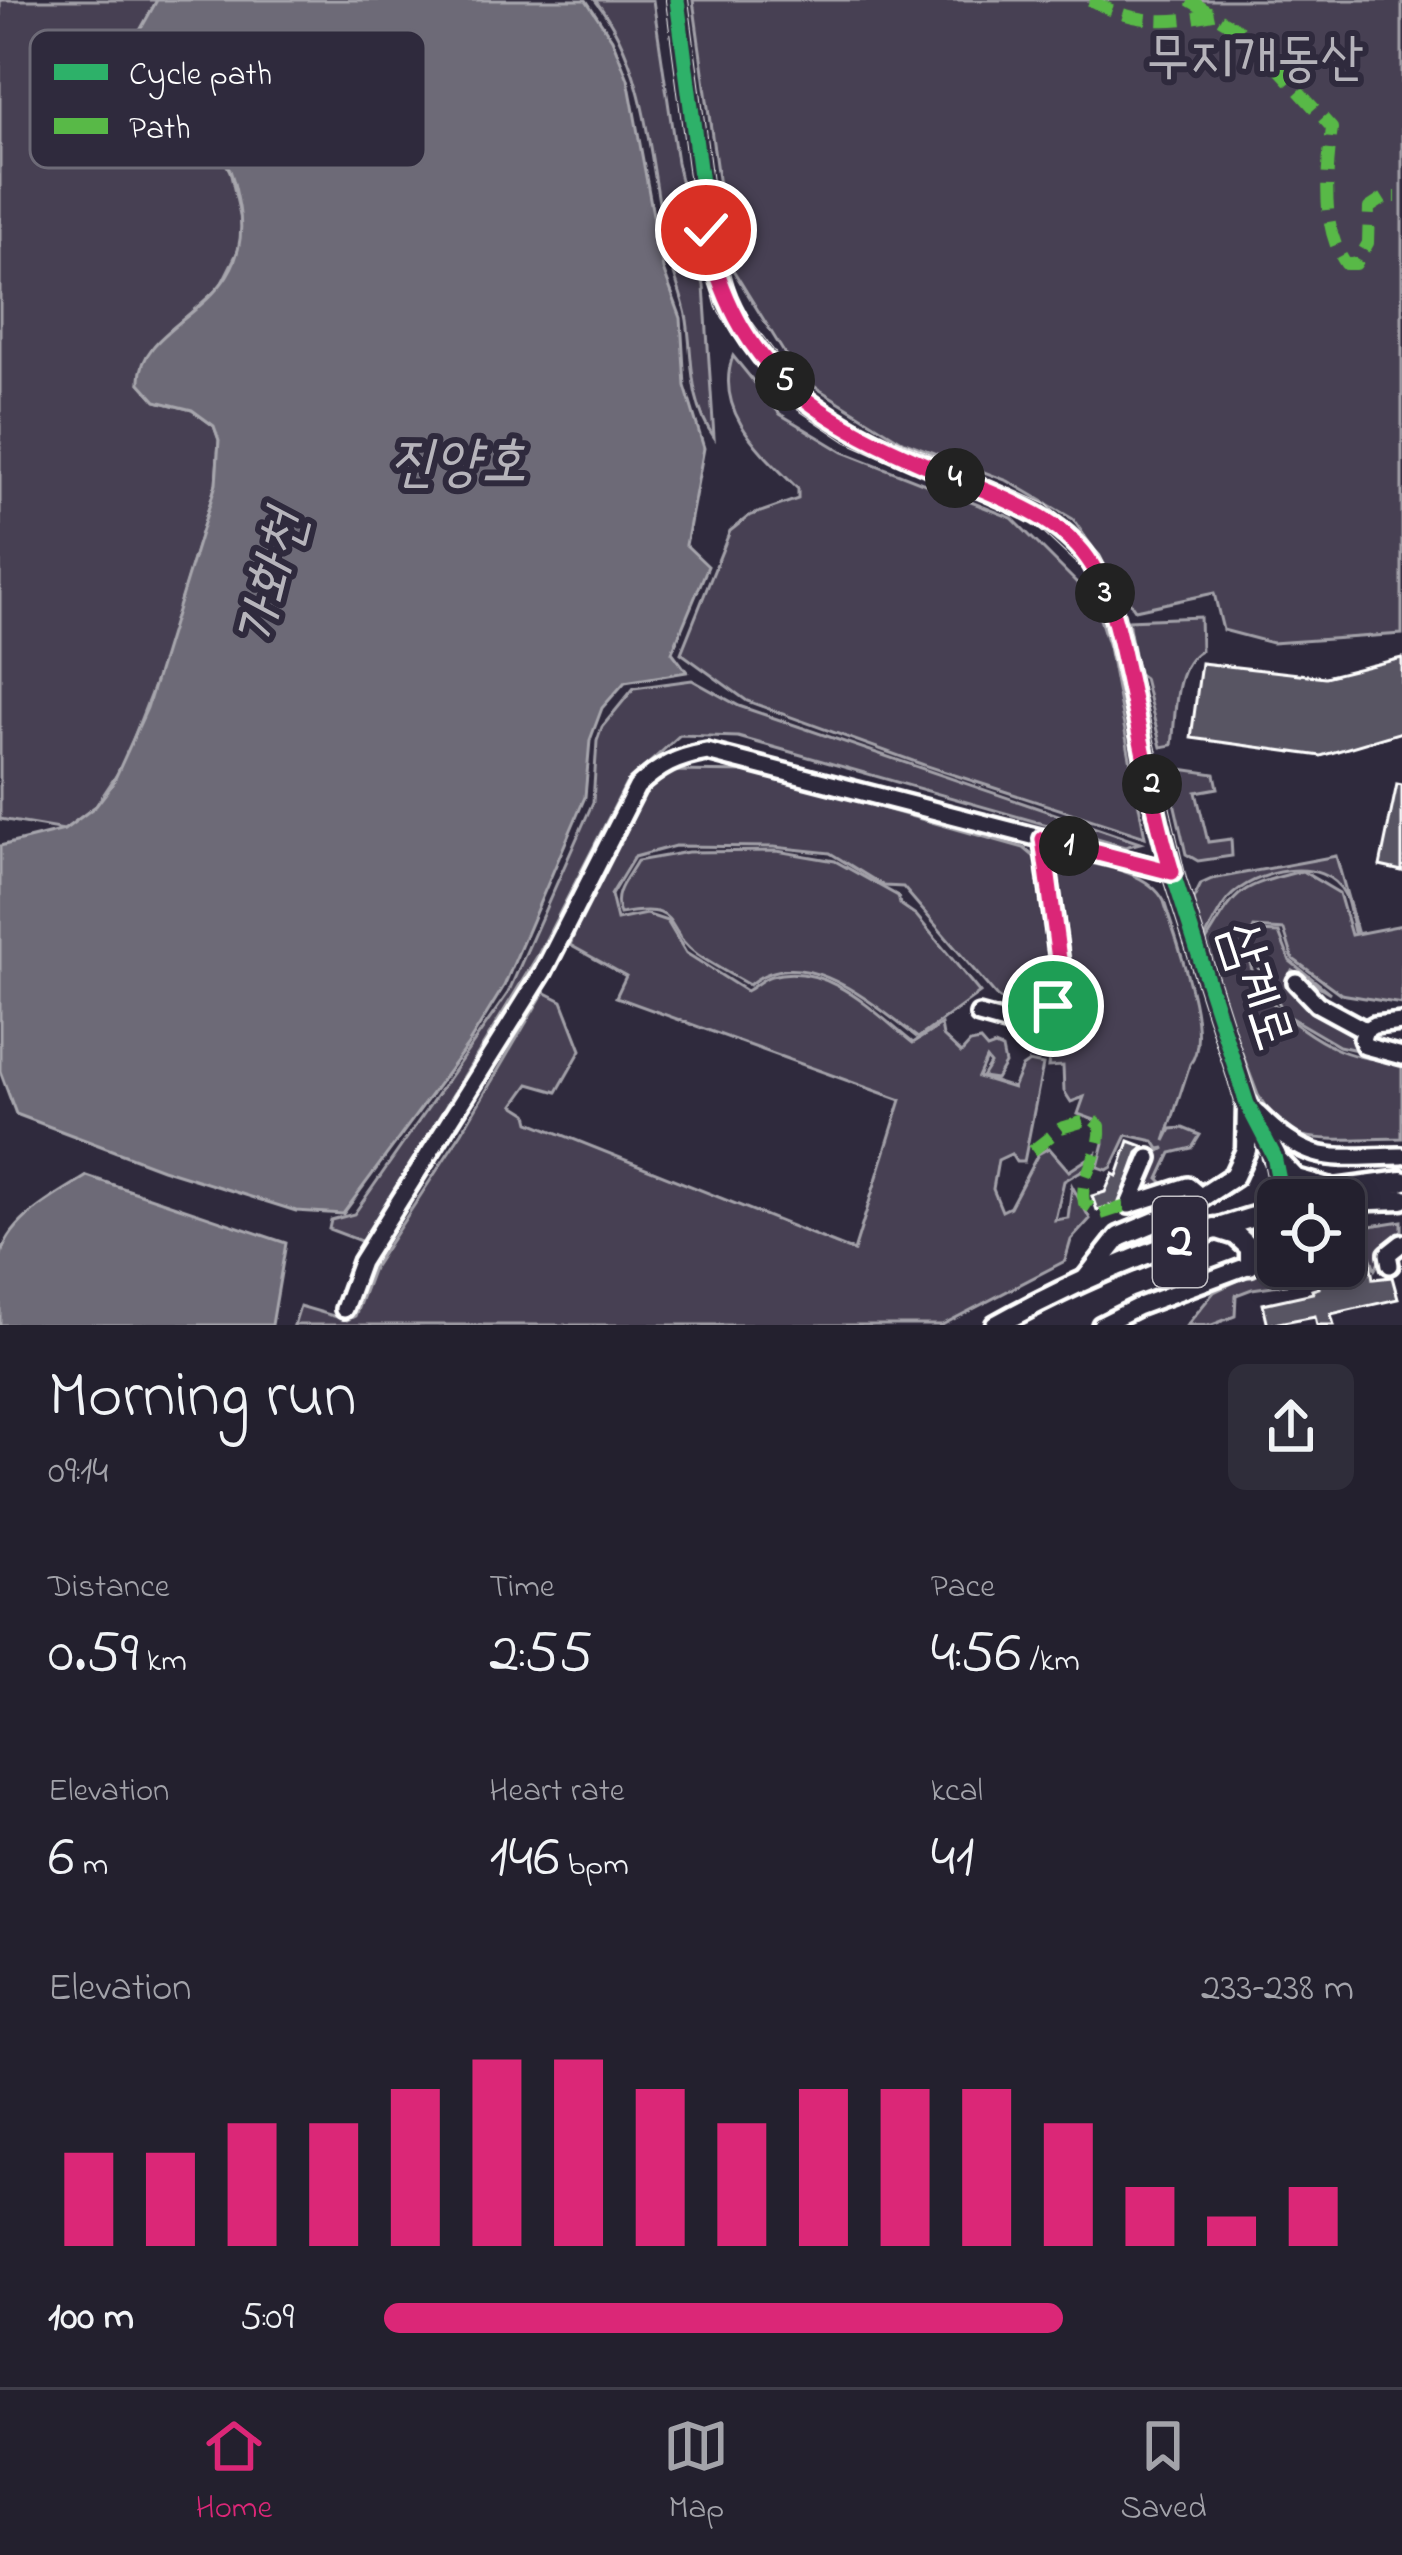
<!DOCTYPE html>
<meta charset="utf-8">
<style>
:root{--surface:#23202e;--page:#2f2d3a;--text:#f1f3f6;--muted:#a3a3aa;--line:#403e4a;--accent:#db2777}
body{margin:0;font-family:"Indie Flower","Poor Story",sans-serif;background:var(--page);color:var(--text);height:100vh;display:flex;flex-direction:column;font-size:45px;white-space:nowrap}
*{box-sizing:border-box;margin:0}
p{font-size:39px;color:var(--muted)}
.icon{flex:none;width:66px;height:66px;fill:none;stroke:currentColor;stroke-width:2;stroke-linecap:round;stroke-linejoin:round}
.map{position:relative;height:1325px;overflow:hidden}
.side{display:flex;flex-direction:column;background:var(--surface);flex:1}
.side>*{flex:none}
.fabs{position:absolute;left:1257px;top:1179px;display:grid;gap:24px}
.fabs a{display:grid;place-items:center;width:108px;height:108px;border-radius:18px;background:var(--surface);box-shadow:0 6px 18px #0003,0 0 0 3px var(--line);font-size:60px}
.pin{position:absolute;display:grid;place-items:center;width:102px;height:102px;color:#fff;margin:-51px;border:6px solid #fff;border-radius:50%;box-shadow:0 3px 12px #0007}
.km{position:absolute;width:60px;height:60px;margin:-30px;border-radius:50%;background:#222;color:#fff;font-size:33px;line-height:60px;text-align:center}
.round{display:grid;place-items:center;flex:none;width:126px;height:126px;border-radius:18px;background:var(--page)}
.head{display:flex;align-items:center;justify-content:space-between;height:204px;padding:0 48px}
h1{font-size:66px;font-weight:600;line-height:90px}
.metrics{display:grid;grid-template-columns:repeat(3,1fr);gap:18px;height:204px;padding:12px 48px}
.metrics div{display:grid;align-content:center}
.metrics b{font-size:60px;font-weight:600}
.metrics small{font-size:33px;font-weight:400}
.metrics p{font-size:33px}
.chart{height:336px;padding:24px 48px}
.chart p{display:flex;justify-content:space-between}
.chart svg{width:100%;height:216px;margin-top:12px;stroke:var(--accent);stroke-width:6}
ul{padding:0 48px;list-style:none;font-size:39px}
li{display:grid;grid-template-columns:192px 144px 1fr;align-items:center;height:90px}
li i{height:30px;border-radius:15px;background:var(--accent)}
.tabs{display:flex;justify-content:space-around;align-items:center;height:168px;border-top:3px solid var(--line);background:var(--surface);font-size:33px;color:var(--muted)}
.tabs a{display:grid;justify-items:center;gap:6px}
.tabs .current{color:var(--accent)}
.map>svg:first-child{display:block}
.green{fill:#464152;stroke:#a2a0a8;stroke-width:3}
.water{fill:#6d6a77;stroke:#a7a6ad;stroke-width:3}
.building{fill:#595564;stroke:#fff;stroke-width:3}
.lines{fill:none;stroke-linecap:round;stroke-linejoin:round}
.minor-casing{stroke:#fff;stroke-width:24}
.major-casing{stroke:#fff;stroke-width:27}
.minor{stroke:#2f2a3d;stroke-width:15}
.major{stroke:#2f2a3d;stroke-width:18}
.quiet{stroke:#58b947;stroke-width:12;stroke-dasharray:24 12;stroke-linecap:butt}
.cycleway-casing{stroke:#2f2a3d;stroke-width:22}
.cycleway{stroke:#2db169;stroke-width:15}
.route-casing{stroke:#fff;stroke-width:24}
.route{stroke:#db2777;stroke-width:15}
.labels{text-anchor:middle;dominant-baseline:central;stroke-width:12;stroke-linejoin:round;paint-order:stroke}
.shield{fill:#2f2a3d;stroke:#c1bfc5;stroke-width:3}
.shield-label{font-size:51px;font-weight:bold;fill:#fff}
.park-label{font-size:54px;fill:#b5b3ba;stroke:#2f2a3d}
.street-label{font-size:54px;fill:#fff;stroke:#2f2a3d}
.water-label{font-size:57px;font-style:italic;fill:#b6b4bb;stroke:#2f2a3d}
.key{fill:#2f2a3d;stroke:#6d6a77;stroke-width:3}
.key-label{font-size:33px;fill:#fff}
</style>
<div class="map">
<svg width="1402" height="1325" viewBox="0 0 1402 1325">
<rect width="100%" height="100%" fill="#2f2a3d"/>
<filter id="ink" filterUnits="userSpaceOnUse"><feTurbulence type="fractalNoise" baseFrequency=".00833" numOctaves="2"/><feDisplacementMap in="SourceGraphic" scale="24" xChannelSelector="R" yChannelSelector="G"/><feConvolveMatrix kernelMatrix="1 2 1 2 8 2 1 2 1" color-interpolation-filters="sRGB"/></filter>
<g filter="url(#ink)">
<!-- green -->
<g class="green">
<path d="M0,0h157c-22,42 -53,91 -36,138l27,10 57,-1 16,7 9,17 12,53 -1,21 -21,42 -50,44 -30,52 16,18 36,9 22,16 5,14 -3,44 -58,191 -35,90 -27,41 -32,24 -64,-11z"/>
<path d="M595,0h58l24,162 27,124 10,151c-25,-35 -21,-76 -27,-117 -4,-24 -15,-47 -20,-72 -17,-81 -18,-181 -72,-248z"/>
<polygon points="693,0 1402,0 1402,634 1272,643 1223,630 1214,593 1135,610 1073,519 1008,481 902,441 799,377 730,265"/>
<path d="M733,356l47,58 63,38 169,66 82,82 15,47 36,190 -221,-72 -177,-64 -66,-48 49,-122 19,-15 49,-17v-10c-36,-36 -85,-77 -65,-133z"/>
<path d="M1200,617l1,33c-28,16 -25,66 -29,95l-11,2 -17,-69 -7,-5 -9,-53z"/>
<polygon points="692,680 739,706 1140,843 1125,847 738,737 680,735 626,784 538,955 363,1242 329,1229 331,1220 354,1214 508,993 593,802 597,741 602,727 634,688"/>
<polygon points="1174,768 1215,774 1218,788 1196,792 1208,842 1231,839 1232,856 1198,861 1186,854 1168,776"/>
<path d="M670,771l84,1 270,76 19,16 10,114 -6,19 -26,17 -24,-17 -94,-110 -19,-1 -54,-33 -56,-6 -99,-1 -41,11 -23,38 6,25 29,-6 21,7 19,32 60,38c8,-4 17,-13 25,-15 56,-15 103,36 142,67l28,-18 2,11 18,17 9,-10 10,-2 7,8 8,-3 7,3 3,15 -9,15 -14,-2 8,-13 -4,-5 -8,18 35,11 9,-21 7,-5 14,3 -19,97h-8l-5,-8 -13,6 -5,29 9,22 8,-4 28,-53 11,-6 20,23 26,-17 -4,11 -27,16 -9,39 13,-2 4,-32 18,33 -19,21 -6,21 -123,64h-648l6,-19 47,14 8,-4 18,-48 89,-136 82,-140 18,9 19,49 -24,42 -28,-8 -15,21 14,9 2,8 324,129 47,-151 -285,-103 10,-21 -56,-31c24,-57 45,-140 100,-174z"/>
<path d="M777,851l58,10 63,35 2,8 16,11 64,78 -62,45c-43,-32 -115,-99 -169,-53 -17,-10 -35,-19 -51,-30 -38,-27 -13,-53 -78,-41 -9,-20 7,-35 17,-53l51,-9z"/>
<path d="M1336,856l21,75 -3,1c-3,-12 -4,-27 -9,-37 -21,-42 -92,-24 -117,4 -10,12 -17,28 -24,41l-11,-40 8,-16 11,-5z"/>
<path d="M1060,857c33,8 86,11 104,44 10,35 50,134 26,163l-25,77 6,-12 12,-1 17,7 -8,13 -21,5 -12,26 10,10 -28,7 16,-43 8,-5 -6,1 -5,-8 -27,-6 -15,32 -5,3 -9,-3 6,-24 -1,-20 -25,-9 6,-17 -13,5 -7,-11 -1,-25 -15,1 4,-26 -9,-13c34,-50 17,-110 11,-167z"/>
<path d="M1302,871l37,22 12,42 51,-10v79l-61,-10 -48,-35 -9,-29 -30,-2c-24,51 41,102 83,121 19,9 44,11 65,15v74c-29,0 -88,6 -114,-7 -13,-8 -22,-24 -30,-36l-56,-147c36,-59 32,-60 100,-77z"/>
<polygon points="1258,932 1279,933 1290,961 1330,993 1292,970 1288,979 1297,993 1355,1031 1357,1050 1339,1046 1286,1015 1250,954"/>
<polygon points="1402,1221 1402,1235 1390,1244 1375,1269 1368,1251 1344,1253 1344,1230"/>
<polygon points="1278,1249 1278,1266 1311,1266 1314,1280 1252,1289 1236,1295 1235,1316 1212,1325 1187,1325 1214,1292 1266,1267"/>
</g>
<!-- water -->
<g class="water">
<path d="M157,0h429l26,39 16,40 35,190 18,49 4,68 19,62 -18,97 22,21 -36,86 15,20 -62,10 -23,26 -12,32 -5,57 -81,189 -37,60 -124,168 -47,-3 -134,-42 -146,-55 -16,-43v-225l64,-16 32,-24 16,-21 35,-77 69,-224 3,-44 -5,-14 -22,-16 -36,-9 -16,-18c-3,-65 117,-72 99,-176 -3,-16 -7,-40 -18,-53 -13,-13 -73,-1 -100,-15 -19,-53 11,-93 36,-139z"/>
<path d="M87,1176l199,67 -14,82h-272c0,-21 0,-46 0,-66 8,-40 56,-63 87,-83z"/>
</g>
<!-- building -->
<g class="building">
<polygon points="1402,658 1402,732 1321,756 1191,738 1201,663 1325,677"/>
<polygon points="1397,784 1402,785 1402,871 1380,866"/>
<polygon points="1129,1141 1145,1147 1138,1153 1118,1208 1112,1205 1097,1210 1092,1196 1105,1192 1113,1174 1117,1176"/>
<polygon points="1355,1260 1355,1264 1370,1262 1373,1279 1392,1277 1398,1299 1331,1314 1334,1325 1317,1325 1315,1316 1268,1325 1263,1304 1313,1293 1312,1290 1319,1288 1317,1266 1344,1266 1344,1262"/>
</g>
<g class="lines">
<defs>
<g id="minor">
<polyline points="677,0 707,229 727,303 743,329 777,374 807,402 852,432 1040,514 1091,562 1113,612 1175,880 1247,1104 1274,1156 1283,1200"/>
<polyline points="1296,982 1317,1004 1365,1030"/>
<polyline points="979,1015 1019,1026 1053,1006 1062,982 1043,839"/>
<polyline points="1402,1022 1374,1025 1365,1030 1362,1039 1365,1046 1402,1056"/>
<path d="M1258,1114c52,53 75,43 144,42"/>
<polyline points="1149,1158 1129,1205 1188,1186 1201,1197"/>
<polyline points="1390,1265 1388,1254 1402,1243"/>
<path d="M344,1309l17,-47 182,-290 94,-185c22,-21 40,-30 70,-35l465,120"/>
<polyline points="1101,1325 1137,1307 1250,1265 1267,1254 1278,1238"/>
</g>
<g id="major">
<polyline points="1274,1156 1296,1179 1335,1190"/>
<polyline points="1312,1200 1335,1190 1402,1181"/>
<polyline points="1344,1201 1402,1199"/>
<polyline points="1214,1228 1236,1235 1250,1248 1250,1265"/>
<polyline points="1086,1279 1119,1237 1179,1212 1234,1176 1246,1150 1247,1104"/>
<path d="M996,1325c88,-49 185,-88 282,-115"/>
</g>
</defs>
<!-- minor casing -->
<use href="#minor" class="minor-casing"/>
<!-- major casing -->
<use href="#major" class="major-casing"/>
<!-- minor -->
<use href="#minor" class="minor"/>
<!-- major -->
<use href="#major" class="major"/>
<!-- quiet -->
<g class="quiet">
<path d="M1090,0c44,24 76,24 124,14"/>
<path d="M1189,0l60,36 83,92c-5,43 -12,99 14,136h10l12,-21 1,-35 17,-11h10"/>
<path d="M1032,1151l29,-23 31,-9 8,7c3,28 -22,49 -16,77l17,11 28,-9"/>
</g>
<defs>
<polyline id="cycleway" points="677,0 707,229 727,303 743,329 777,374 807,402 852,432 1040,514 1091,562 1113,612 1175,880 1247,1104 1274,1156 1283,1200"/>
</defs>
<!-- cycleway casing -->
<use href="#cycleway" class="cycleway-casing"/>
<!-- cycleway -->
<use href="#cycleway" class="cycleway"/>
</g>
</g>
<g class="lines" filter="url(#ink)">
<defs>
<path id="route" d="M706,230c34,163 137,200 276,259 40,17 86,36 110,76 21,34 27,74 36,112 14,65 25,132 44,195l-129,-33 19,143 -9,24"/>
</defs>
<!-- route casing -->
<use href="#route" class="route-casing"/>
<!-- route -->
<use href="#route" class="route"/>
</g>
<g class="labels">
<!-- shield labels -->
<rect class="shield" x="1153" y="1197" width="54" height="90" rx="9"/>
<g class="shield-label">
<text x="1180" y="1242">2</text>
</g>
<!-- park labels -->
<g class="park-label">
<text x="1255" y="61">무지개동산</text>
</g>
<!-- street labels -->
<g class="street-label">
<text transform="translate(1254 987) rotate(72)">삼계로</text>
</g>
<!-- water labels -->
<g class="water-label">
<text x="458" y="465">진양호</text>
<text transform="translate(275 580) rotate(-76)">가화천</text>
</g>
</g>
<!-- legend -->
<rect x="30" y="30" width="396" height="138" rx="18" class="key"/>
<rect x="54" y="64" width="54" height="16" fill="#2db169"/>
<rect x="54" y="118" width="54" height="16" fill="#58b947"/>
<g class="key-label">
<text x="129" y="84">Cycle path</text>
<text x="129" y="138">Path</text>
</g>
</svg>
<div class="fabs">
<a><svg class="icon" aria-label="locate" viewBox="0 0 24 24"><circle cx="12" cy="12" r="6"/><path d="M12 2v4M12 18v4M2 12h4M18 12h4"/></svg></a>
</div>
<div class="pin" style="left:1053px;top:1006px;background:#1e9e55"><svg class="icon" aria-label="arrive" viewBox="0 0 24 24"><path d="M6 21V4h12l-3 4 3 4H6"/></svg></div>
<div class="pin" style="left:706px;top:230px;background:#d93025"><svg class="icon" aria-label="check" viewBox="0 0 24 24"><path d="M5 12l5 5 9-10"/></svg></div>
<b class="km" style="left:1069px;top:846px">1</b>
<b class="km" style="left:1152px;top:784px">2</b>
<b class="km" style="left:1105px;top:593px">3</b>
<b class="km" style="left:955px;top:478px">4</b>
<b class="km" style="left:785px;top:381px">5</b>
</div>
<section class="side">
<div class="head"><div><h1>Morning run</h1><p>09:14</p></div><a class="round"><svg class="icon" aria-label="share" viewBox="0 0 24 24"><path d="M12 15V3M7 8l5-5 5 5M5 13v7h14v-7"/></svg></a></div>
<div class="metrics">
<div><p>Distance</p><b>0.59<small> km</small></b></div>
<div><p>Time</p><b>2:55</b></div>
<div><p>Pace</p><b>4:56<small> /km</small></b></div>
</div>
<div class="metrics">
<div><p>Elevation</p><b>6<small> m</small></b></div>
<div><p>Heart rate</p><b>146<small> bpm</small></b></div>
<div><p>kcal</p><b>41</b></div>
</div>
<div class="chart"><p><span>Elevation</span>233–238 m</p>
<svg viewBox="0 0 160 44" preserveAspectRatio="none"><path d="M5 44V25M15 44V25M25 44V19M35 44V19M45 44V12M55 44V6M65 44V6M75 44V12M85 44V19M95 44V12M105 44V12M115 44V12M125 44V19M135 44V32M145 44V38M155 44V32"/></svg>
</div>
<ul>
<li><b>100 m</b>5:09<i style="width:70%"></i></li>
</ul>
</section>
<nav class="tabs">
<a class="current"><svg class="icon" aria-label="home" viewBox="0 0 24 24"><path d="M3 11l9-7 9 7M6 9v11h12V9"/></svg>Home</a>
<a><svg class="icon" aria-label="map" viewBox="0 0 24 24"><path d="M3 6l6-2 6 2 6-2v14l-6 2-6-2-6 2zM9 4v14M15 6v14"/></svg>Map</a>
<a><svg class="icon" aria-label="saved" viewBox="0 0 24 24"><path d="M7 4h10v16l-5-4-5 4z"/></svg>Saved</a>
</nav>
